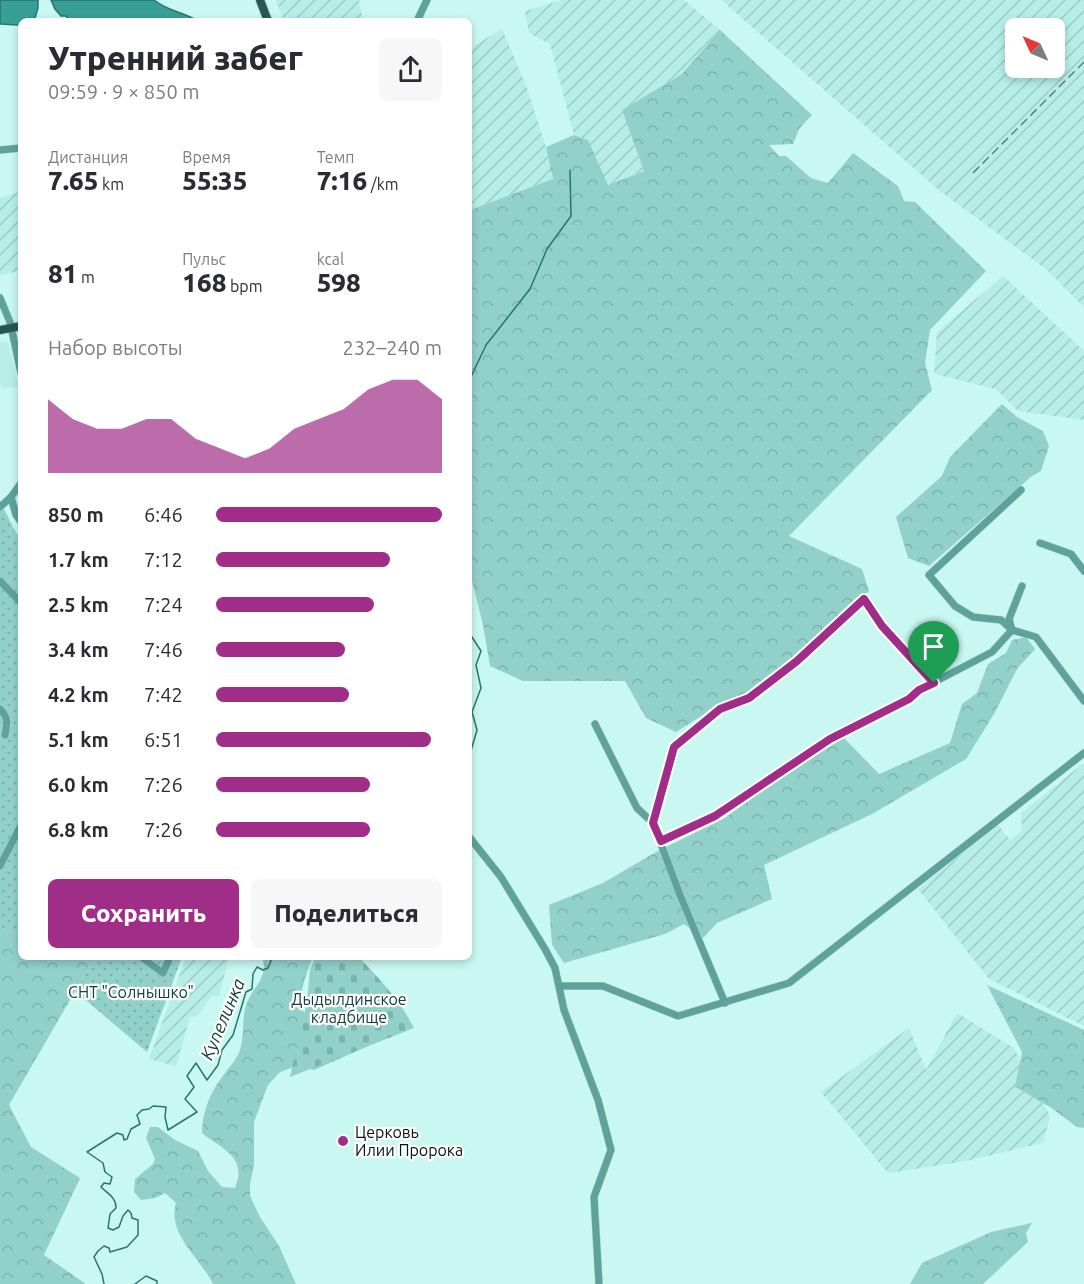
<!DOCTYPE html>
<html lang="ru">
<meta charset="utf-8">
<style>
:root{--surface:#fff;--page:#f7f7f7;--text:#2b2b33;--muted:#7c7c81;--accent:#a02d88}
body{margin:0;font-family:Ubuntu,sans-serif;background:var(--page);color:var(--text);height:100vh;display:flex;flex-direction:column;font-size:22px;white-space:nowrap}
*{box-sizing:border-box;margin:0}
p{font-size:20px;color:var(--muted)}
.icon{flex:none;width:33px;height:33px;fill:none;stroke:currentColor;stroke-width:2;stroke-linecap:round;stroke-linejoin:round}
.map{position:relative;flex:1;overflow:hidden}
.panel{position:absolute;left:18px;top:18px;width:454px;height:942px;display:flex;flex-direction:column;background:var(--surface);border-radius:9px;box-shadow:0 3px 9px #0003}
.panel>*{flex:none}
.needle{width:39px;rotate:314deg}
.fabs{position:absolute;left:1005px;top:18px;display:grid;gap:12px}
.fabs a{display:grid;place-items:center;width:60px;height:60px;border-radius:9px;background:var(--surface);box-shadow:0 3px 9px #0003;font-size:30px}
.pin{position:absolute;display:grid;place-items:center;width:51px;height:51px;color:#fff;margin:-62px -26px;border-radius:50% 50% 50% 0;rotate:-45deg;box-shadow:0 0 6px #0007}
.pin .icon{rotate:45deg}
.round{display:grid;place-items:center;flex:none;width:63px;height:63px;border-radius:9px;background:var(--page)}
.summary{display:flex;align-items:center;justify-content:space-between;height:102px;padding:0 30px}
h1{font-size:33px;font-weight:800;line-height:45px}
.stats{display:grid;grid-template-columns:repeat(3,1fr);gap:9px;height:102px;padding:6px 30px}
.stats div{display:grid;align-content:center}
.stats b{font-size:26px;font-weight:800}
.stats small{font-size:16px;font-weight:400}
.stats p{font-size:16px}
.chart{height:168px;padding:12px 30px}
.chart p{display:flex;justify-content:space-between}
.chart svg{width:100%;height:108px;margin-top:6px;fill:var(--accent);opacity:.7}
.primary-button{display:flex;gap:12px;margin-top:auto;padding:12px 30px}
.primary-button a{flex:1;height:69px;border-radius:9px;background:var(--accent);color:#fff;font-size:24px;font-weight:800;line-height:69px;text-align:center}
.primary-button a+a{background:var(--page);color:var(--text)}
ul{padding:0 30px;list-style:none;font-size:20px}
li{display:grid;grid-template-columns:96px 72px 1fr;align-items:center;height:45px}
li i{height:15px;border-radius:8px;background:var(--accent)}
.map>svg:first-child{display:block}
.built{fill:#b6eee7}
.industrial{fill:url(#industrial-furrows);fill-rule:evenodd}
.green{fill:url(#green-dots)}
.forest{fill:url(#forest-crowns)}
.cemetery{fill:url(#cemetery-stones)}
.water{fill:#389f97;stroke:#28766f;stroke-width:1.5}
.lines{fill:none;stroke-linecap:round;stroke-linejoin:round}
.stream{stroke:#28766f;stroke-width:1.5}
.minor-casing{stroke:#a9d3cd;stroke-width:8}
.major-casing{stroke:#a9d3cd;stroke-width:10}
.minor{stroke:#5fa29b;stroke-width:7}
.major{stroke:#275752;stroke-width:8}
.rail{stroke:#5f7d79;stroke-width:1.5;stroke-dasharray:9 4.5;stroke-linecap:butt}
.route-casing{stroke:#fff;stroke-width:12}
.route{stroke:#a02d88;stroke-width:8}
.poi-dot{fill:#a02d88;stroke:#fff;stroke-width:2}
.labels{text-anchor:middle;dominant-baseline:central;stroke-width:4.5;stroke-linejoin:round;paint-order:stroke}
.park-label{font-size:16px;fill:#12403c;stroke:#fff}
.poi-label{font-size:16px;fill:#041513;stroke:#fff;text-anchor:start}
.water-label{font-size:18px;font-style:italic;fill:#0a3a36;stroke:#fff}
</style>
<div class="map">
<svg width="1084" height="1284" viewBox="0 0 1084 1284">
<defs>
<pattern id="industrial-furrows" width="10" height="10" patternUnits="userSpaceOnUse" patternTransform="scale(1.5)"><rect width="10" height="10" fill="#b6eee7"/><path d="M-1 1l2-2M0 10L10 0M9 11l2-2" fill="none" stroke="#9bcbc5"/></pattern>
<pattern id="green-dots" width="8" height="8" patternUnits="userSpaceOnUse" patternTransform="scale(1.5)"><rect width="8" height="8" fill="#92d1ca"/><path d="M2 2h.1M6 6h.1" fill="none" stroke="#7cb3ad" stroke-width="1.8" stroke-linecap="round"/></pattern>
<pattern id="forest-crowns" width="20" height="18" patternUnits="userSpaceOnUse" patternTransform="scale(1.5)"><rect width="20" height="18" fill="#92d1ca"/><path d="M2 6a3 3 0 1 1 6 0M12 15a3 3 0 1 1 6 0" fill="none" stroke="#7cb3ad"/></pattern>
<pattern id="cemetery-stones" width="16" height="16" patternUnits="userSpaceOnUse" patternTransform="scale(1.5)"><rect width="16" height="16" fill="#92d1ca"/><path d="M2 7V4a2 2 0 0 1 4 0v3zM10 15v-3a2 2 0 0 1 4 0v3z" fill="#7cb3ad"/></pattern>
</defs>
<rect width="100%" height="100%" fill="#c9f7f1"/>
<!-- built -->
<polygon class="built" points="8,341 18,386 2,389 0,384 0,343"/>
<!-- industrial -->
<g class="industrial">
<polygon points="276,0 359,0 363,21 284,21"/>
<polygon points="562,0 684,0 720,30 682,74 622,110 644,171 607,185 588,140 574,135 550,44 529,33 525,11"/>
<path d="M721,0h363v307l-37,-37 -107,-79zM1054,28v40h-38v-40z"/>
<polygon points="502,29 526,85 546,147 553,179 470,210 470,51 475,45"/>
<polygon points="21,191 21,270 0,276 0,198"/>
<polygon points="1003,276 1084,351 1084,420 1018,411 996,389 934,374 937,332"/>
<polygon points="1084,763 1084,1026 989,979 918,889 998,825 1010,840 1022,831 1021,813"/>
<polygon points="186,957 229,957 219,996 212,996 198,1015 190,1018 176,1066 149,1059"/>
<polygon points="957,1013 1014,1048 1050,1116 1043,1143 966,1161 888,1173 821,1092 909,1028 926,1070"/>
</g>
<!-- green -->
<g class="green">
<polygon points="0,501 16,533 21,536 21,936 0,927"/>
<polygon points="95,957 182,957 147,1052 75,991"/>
</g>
<!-- forest -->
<g class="forest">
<polygon points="720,30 812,115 799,129 793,144 769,145 779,156 786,156 811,178 828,183 853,153 898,186 904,201 915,202 986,271 930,330 925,363 932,390 789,536 862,569 869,591 755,689 719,705 676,732 646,718 625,681 523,681 490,666 483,625 470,573 470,210 553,179 546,147 574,135 588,140 608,185 644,171 622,110 682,74"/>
<polygon points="1002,404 1017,417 1043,431 1049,446 1041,471 1032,476 929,566 908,558 896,517 942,476 950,457"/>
<polygon points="1026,637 1035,649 1017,669 994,714 966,759 872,814 764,865 772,899 717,923 703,938 684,924 665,934 564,963 552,945 549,905 603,883 656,852 725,818 788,771 844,738 879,774 950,743 962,704 977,693 988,664 1006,653 1012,640"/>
<polygon points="0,927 21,936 21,957 95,957 9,1105 31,1147 80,1178 44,1255 86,1284 0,1284"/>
<path d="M262,957h51c-6,16 -18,42 -8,57l70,29 -61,27 -18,-4 -16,6 -12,13 -14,37v43l-4,19v12l10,21 19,29 17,38h-83c-12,-26 -46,-49 -37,-81l-11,-10 -10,5 -14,2 -7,-8 1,-13 18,-15 2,-5 -9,-21 4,-11h8l17,13 23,11 10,20 14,16 13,1c13,-31 -13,-39 -33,-55 0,-23 9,-42 23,-60 6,-8 12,-14 15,-23 5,-15 1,-32 7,-47 6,-17 22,-25 15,-46z"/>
<polygon points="987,985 1084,1030 1084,1128 1077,1127 1050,1107 1015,1087 1022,1052"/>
<polygon points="1032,1223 1026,1233 1028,1242 983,1284 910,1284 922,1263 991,1232"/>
</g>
<!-- cemetery -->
<path class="cemetery" d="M315,957h44c21,23 41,43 55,71l-124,49 17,-75 3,-32z"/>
<!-- water -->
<g class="water">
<polygon points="0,0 38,0 38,8 35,18 21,21 21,24 18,25 0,24"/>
<path d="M51,0h103c13,11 30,12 44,21h-129l-3,-5h-5l-6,-7z"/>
</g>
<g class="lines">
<!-- stream -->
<g class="stream">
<polyline points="470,379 486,345 530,289 547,249 571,216 570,170"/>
<polyline points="470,634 481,651 476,665 481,688 472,712 477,730 470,754"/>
<path d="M104,1284l-2,-10 -8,-17 4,-6 6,-5 5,2 1,4 17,-5 11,-12v-15l-6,-2 -1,-5 -3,-3 -5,6 -4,11 -6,3 -5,-2 2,-14 6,-6c0,-11 -8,-14 -15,-21l3,-4 6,1 2,-7 -7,-5 -2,-9 -16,-11 30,-19 6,2 1,5 3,-1 4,-10 9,-5 -3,-9 5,-5 7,-1 4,-3 13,1 -1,10 3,13 29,-18 -12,-13 9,-12 -7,-11 9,-13 11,17 11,-15 4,-15 11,-15 13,-43 6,-3 1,-15 4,-7 6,3 5,-2 3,-7 -3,-4"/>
<polyline points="135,1284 146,1276 157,1281 157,1284"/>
</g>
<defs>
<g id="minor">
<polyline points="417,21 427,0"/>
<polyline points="0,150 21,148"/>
<polyline points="0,298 10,322 21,373"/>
<polyline points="21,483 11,497 16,515 21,522"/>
<polyline points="1021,490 929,575 955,606 973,617 1001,620 1012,630 1036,637 1084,701"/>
<polyline points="0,507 11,497"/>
<polyline points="1040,543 1071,554 1084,571"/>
<polyline points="0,581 21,603"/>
<path d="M0,709c9,9 7,15 5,26"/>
<polyline points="595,724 637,808 653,823"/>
<polyline points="470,838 501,877 545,949 555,968 564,1010 598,1100 611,1150 594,1197 599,1284"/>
<polyline points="661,841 715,816 830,739 909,699 919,690 992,652 1012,630 1009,619 1022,586"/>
<polyline points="0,866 21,825"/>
<polyline points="141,957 163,973 170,957"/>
<polyline points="560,986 603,986 678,1016 789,983 1084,753"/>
<polyline points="725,1003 680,895 653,823 674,747 720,709 749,698 797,661 865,599 882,626 934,683"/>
</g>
<g id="major">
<polyline points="260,0 268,21"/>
<polyline points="0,330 21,326"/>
</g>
</defs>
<!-- minor casing -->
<use href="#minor" class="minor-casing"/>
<!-- major casing -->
<use href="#major" class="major-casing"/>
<!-- minor -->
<use href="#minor" class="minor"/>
<!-- major -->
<use href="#major" class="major"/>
<!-- rail -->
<polyline class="rail" points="973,173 1084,62"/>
</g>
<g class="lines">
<defs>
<polygon id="route" points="864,599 882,626 934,683 919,690 909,699 830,739 715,816 661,841 653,823 674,747 720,709 749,698 797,661"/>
</defs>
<!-- route casing -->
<use href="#route" class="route-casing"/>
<!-- route -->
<use href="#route" class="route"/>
</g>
<!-- markers -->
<circle class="poi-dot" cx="343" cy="1141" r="6"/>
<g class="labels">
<!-- park labels -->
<g class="park-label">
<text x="131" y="992">СНТ "Солнышко"</text>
<text x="349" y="999">Дыдылдинское<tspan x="349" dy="18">кладбище</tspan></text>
</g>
<!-- poi labels -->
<g class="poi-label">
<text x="355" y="1132">Церковь<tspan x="355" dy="18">Илии Пророка</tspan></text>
</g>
<!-- water labels -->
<g class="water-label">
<text transform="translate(222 1019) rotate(-67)">Купелинка</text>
</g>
</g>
</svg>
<div class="fabs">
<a><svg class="needle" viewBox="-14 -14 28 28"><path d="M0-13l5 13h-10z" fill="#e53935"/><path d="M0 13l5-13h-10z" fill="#7c7c81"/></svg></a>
</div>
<div class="pin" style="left:934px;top:683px;background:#1e9e55"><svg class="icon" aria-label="arrive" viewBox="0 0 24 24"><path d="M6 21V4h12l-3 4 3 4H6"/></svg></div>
<section class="panel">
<div class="summary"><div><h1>Утренний забег</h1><p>09:59 · 9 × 850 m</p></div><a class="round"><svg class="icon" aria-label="share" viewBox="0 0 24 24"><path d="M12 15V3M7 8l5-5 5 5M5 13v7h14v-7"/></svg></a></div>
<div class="stats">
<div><p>Дистанция</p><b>7.65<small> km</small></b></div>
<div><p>Время</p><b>55:35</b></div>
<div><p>Темп</p><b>7:16<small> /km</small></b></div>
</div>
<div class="stats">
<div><b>81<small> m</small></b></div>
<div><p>Пульс</p><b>168<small> bpm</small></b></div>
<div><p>kcal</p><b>598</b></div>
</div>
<div class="chart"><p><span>Набор высоты</span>232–240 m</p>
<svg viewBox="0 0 160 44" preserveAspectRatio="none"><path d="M0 44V14L10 22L20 26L30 26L40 22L50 22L60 30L70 34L80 38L90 34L100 26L110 22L120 18L130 10L140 6L150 6L160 14V44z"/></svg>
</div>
<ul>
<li><b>850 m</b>6:46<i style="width:100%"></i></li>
<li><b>1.7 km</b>7:12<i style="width:77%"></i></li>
<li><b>2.5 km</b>7:24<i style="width:70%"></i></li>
<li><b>3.4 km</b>7:46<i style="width:57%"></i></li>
<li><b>4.2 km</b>7:42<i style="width:59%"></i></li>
<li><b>5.1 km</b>6:51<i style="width:95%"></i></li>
<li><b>6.0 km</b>7:26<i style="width:68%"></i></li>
<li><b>6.8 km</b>7:26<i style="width:68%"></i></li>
</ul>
<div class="primary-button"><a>Сохранить</a><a>Поделиться</a></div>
</section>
</div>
